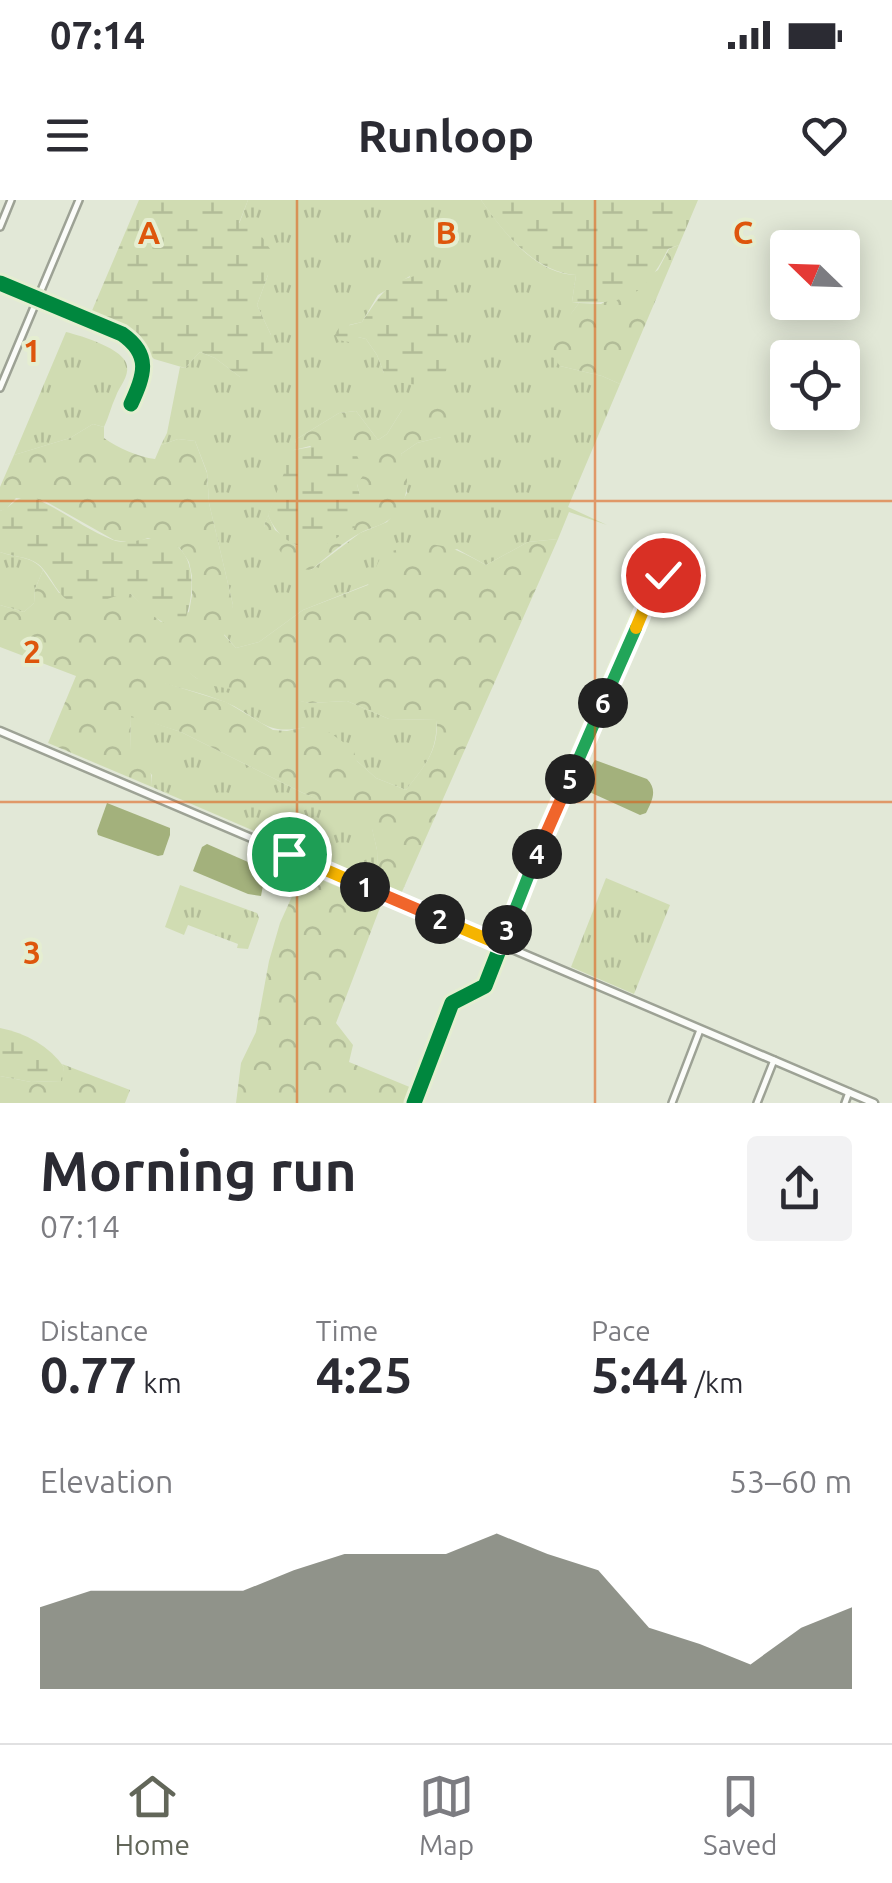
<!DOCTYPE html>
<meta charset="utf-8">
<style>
:root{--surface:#fff;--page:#f2f2f3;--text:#2b2b33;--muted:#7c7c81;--line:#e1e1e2;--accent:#626659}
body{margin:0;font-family:Ubuntu,sans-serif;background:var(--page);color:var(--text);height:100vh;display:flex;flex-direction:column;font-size:38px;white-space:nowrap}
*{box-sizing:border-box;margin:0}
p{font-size:32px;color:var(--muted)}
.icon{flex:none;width:55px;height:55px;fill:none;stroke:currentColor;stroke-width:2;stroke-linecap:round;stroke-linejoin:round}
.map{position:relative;height:903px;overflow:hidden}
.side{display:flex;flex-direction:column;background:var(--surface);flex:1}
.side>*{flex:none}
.needle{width:65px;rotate:293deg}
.buttons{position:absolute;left:770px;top:30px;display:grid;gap:20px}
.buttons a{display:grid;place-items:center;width:90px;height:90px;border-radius:10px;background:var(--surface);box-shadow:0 5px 25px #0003;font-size:50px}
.pin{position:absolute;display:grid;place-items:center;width:85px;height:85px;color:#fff;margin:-42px;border:5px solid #fff;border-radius:50%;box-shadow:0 2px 10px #0007}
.km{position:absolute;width:50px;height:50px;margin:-25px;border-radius:50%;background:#222;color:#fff;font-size:28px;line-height:50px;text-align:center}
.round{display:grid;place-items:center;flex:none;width:105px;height:105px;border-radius:10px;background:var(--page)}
.head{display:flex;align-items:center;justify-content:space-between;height:170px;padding:0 40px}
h1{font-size:55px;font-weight:600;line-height:75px}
.stats{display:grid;grid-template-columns:repeat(3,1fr);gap:15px;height:170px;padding:10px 40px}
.stats div{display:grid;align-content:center}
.stats b{font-size:50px;font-weight:600}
.stats small{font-size:28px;font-weight:400}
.stats p{font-size:28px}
.chart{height:280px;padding:20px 40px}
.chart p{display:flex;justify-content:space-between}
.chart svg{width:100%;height:180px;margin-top:10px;fill:var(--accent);opacity:.7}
.status{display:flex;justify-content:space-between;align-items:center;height:70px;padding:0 50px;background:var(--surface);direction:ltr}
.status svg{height:28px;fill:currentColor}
header{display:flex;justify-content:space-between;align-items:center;height:130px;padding:0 40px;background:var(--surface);font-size:45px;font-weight:600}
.dock{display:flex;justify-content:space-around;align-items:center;height:140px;border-top:2px solid var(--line);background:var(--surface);font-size:28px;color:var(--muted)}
.dock a{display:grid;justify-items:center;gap:5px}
.dock .current{color:var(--accent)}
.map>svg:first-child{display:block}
.grass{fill:url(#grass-tufts);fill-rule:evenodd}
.forest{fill:url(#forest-crowns);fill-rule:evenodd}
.wetland{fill:url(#wetland-marsh)}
.water{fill:#a3b17c}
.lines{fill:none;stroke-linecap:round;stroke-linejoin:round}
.street-casing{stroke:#9da295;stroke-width:10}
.secondary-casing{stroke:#9da295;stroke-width:11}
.street{stroke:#fbfcf9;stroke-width:5}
.secondary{stroke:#fbfcf9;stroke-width:6}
.cycleway-casing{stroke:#e5eed1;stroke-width:21}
.cycleway{stroke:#00873e;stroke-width:15}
.split-1-casing{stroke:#fff;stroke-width:20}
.split-2-casing{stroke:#fff;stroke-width:20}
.split-3-casing{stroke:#fff;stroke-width:20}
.split-4-casing{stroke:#fff;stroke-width:20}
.split-5-casing{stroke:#fff;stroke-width:20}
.split-6-casing{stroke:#fff;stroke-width:20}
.split-7-casing{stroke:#fff;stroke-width:20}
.split-8-casing{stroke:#fff;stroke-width:20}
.split-1{stroke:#f5b400;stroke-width:12}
.split-2{stroke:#f0652b;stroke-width:12}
.split-3{stroke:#f5b400;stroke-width:12}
.split-4{stroke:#22a559;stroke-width:12}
.split-5{stroke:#f0652b;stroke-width:12}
.split-6{stroke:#22a559;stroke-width:12}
.split-7{stroke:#22a559;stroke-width:12}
.split-8{stroke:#f5b400;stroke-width:12}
.grid{fill:none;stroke:#de560c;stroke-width:2.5;stroke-opacity:0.55}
.grid-label{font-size:32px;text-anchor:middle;font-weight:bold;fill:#de560c;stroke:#e5eed1;stroke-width:8;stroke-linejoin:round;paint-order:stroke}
</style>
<div class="status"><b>07:14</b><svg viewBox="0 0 49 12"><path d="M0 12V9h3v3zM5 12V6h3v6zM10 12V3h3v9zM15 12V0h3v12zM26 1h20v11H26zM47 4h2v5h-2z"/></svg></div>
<header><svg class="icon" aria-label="menu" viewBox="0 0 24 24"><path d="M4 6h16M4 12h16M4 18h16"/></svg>Runloop<svg class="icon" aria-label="heart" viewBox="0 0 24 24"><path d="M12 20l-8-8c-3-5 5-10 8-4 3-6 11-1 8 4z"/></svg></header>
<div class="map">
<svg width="892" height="903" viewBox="0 0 892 903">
<defs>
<pattern id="grass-tufts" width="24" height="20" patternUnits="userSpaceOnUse" patternTransform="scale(2.5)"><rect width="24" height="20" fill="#d0dcb2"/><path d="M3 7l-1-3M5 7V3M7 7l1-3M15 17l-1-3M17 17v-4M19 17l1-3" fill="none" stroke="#b2bc98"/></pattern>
<pattern id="forest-crowns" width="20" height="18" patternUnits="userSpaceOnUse" patternTransform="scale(2.5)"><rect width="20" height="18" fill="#d0dcb2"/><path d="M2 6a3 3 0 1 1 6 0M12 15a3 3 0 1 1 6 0" fill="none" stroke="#b2bc98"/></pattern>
<pattern id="wetland-marsh" width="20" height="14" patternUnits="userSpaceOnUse" patternTransform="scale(2.5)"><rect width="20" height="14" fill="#d0dcb2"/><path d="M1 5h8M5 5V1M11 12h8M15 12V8" fill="none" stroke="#b2bc98"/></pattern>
</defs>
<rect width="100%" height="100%" fill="#e2e8d7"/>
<!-- grass -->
<g class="grass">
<path d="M248,0h233c22,31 53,74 95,75l-4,27 7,1 -8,11 -11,52 42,10 18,8 -52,123 39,18 -38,-13 -11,27 -30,3 -42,23 -29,-16 -154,61 -44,32 -23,6 -12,-14 9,-29 -24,-102 -2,-31 -12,-31 -17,-2 -17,6 6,-12 13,-66 5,1 15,-16 15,6 25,19 31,-42 -14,-30 11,-30 -29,-51zM410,76l-26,97 -7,-18 -11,-16 -8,-2 -9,-12 13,-3 16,-27zM402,210l39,27 -24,6 -16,11 6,39 -9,16 -11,13 -27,11 -49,37 -47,-44 30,-76 4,-1 -3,-9 44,-27 17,-2 22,29 9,-6z"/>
<path d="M66,132c16,4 59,17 61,34 2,11 -8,21 -11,30 -5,10 -7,21 -12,31l-11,-3 -23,14 -56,17z"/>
<path d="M0,352c16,6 33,4 43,18l-8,19 -1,14 -10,9 -24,-7z"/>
<path d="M184,468l12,10 114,25 37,-2 42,18 48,1c-1,34 -10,43 -31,70l-30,-12 -19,-17 -52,-34c-41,10 -46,-11 -80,-25 -20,-8 -41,-13 -62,-19z"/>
<polygon points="131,515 181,532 303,593 349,611 372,628 377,650 378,684 152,587 152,575 130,550"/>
<polygon points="606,678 670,705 634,794 571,767"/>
<polygon points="180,685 257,713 259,718 248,749 237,748 238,744 188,725 184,735 165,727"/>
</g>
<!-- forest -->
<g class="forest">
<polygon points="679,45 620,184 602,176 560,166 550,153 557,132 579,103 601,104 658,70 669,49"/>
<path d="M438,206l12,10 -9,21 -24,6 -16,11c11,24 8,55 -17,69 -7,4 -15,5 -22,9 -18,9 -35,25 -51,38l-20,-2 -27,-42 4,-11 7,15 22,16 63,-50 -3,-12 -47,-38 -12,3 -3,-9 44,-27 17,-2 22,29 9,-6 15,-24z"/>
<path d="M93,224l11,3v11c14,10 34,19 51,21l6,-14 17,-6 17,2 12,32 2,30 24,102 -4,26 -5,4 12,13 23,-6 44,-32 65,-25 14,-31c48,-15 61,-13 104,11l42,-23 30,-3 -157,355 -23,-10 -1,-34 -5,-21 -23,-17 -46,-19 -122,-61 -50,-16 -1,33c16,12 22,17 22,38l-104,-44 28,-67 -76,-29v-42l24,7 10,-9 1,-14 8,-19 16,23 72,1 30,28 28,-10 3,-17v-19l-3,-14 -9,-14 -32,-10 -15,5 -19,-3 -69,-39 -29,-3 -10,11 -6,2v-24l14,-32 56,-17zM184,469l12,9 18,8 96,17 37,-2 42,18 48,1c1,32 -12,45 -31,70l-30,-12 -19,-17 -4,-12 -30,-21 -18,-1 -18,4 -14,-1 -47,-28 -61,-19z"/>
<polygon points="303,672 381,705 336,823 353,845 349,862 412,888 406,903 236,903 241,863 256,832 269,761 280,723"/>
<polygon points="62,864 130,890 125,903 0,903 0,876 31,882 61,881 64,867"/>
</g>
<!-- wetland -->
<g class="wetland">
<polygon points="139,0 248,0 239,23 246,22 255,26 270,49 268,75 257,105 271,135 274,158 258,177 240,177 215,158 200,152 185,168 154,159 131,136 101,116 91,113"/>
<path d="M481,0h217l-19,45 -11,4c-24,49 -43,56 -96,53l4,-27c-42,-3 -73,-43 -95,-75z"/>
<path d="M424,74l11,7 11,12 6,28 1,13 -7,37 -10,12 -10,3 -30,-4 -12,-9 -7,-18 -11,-16 -8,-2 -9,5 -11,-2 -3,-6 4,-6 23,-6c20,-29 24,-41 62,-48z"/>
<path d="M334,243l19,4 12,26 -8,11 3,12 -5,31 -40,24c-24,-6 -37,-13 -47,-36l16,-42 -5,-15 15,-8z"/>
<path d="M28,296c30,10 55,33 85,44 17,6 30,-4 47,-1 40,6 35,59 23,86l-9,4 -21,-13 -22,-22c-19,-1 -37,15 -55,10 -20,-6 -23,-28 -38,-40 -10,-8 -26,-7 -38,-12v-41c13,-5 13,-12 28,-15z"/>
<path d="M0,828c26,5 49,18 64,39l-2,14 -31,1 -31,-6z"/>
</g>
<!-- water -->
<g class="water">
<path d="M595,560l52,19c11,11 5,22 -1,34l-6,2 -55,-25 2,-17z"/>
<polygon points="107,603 170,628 170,635 163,655 158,656 98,635 97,631"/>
<polygon points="207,644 266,670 261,696 248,694 193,671 202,647"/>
</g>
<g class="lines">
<defs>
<g id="street">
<polyline points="0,27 11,0"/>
<path d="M0,83l122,51c30,21 22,41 9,70"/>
<polyline points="0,188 79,0"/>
<polyline points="414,903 452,803 485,786 533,663 656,380 669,371"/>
<polyline points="672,903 700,830"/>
<polyline points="757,903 774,860"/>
<polyline points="845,903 849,892"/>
</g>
<polyline id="secondary" points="0,531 874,903"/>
</defs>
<!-- street casing -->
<use href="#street" class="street-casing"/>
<!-- secondary casing -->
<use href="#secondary" class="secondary-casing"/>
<!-- street -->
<use href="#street" class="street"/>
<!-- secondary -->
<use href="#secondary" class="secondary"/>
<defs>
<g id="cycleway">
<path d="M0,83l122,51c30,21 22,41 9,70"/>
<polyline points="414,903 452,803 485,786 533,663 656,380 669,371"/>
</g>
</defs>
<!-- cycleway casing -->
<use href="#cycleway" class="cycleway-casing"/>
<!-- cycleway -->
<use href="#cycleway" class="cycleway"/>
</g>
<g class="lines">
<defs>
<polyline id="split-1" points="289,654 365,687"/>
<polyline id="split-2" points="365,687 440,719"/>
<polyline id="split-3" points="440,719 501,745 507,730"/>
<polyline id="split-4" points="507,730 537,654"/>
<polyline id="split-5" points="537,654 570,579"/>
<polyline id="split-6" points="570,579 603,503"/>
<polyline id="split-7" points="603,503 636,428"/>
<polyline id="split-8" points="636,428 656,380 663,375"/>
</defs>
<!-- split-1 casing -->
<use href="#split-1" class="split-1-casing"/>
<!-- split-2 casing -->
<use href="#split-2" class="split-2-casing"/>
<!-- split-3 casing -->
<use href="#split-3" class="split-3-casing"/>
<!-- split-4 casing -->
<use href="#split-4" class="split-4-casing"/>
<!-- split-5 casing -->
<use href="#split-5" class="split-5-casing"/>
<!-- split-6 casing -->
<use href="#split-6" class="split-6-casing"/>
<!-- split-7 casing -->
<use href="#split-7" class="split-7-casing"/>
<!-- split-8 casing -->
<use href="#split-8" class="split-8-casing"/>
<!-- split-1 -->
<use href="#split-1" class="split-1"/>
<!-- split-2 -->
<use href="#split-2" class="split-2"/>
<!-- split-3 -->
<use href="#split-3" class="split-3"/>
<!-- split-4 -->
<use href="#split-4" class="split-4"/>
<!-- split-5 -->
<use href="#split-5" class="split-5"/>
<!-- split-6 -->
<use href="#split-6" class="split-6"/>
<!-- split-7 -->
<use href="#split-7" class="split-7"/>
<!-- split-8 -->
<use href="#split-8" class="split-8"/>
</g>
<!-- grid -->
<path class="grid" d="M297,0v903M595,0v903M0,301h892M0,602h892"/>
<g class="grid-label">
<text x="149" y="44">A</text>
<text x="446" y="44">B</text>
<text x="743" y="44">C</text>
<text x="32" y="162">1</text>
<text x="32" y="463">2</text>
<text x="32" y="764">3</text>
</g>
</svg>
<div class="buttons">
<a><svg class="needle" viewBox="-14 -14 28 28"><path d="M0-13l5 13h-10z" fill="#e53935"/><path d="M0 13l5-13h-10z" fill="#7c7c81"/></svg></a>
<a><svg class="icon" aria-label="locate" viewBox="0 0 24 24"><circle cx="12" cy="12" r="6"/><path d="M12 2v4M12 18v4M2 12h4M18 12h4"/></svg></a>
</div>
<div class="pin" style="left:289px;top:654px;background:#1e9e55"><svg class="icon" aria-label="arrive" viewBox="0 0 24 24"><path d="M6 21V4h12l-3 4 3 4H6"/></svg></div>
<div class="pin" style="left:663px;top:375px;background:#d93025"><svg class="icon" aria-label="check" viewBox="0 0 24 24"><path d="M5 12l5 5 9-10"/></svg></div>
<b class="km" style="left:365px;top:687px">1</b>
<b class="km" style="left:440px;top:719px">2</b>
<b class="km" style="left:507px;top:730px">3</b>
<b class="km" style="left:537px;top:654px">4</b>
<b class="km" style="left:570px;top:579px">5</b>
<b class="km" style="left:603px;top:503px">6</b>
</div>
<section class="side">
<div class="head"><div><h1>Morning run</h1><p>07:14</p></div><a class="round"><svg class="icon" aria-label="share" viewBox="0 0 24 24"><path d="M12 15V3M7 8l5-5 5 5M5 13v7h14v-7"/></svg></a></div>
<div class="stats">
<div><p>Distance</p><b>0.77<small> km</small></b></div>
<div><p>Time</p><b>4:25</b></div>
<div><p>Pace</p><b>5:44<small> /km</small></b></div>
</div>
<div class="chart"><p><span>Elevation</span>53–60 m</p>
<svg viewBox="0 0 160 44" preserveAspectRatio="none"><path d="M0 44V24L10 20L20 20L30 20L40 20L50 15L60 11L70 11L80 11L90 6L100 11L110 15L120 29L130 33L140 38L150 29L160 24V44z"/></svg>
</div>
</section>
<nav class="dock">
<a class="current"><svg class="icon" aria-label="home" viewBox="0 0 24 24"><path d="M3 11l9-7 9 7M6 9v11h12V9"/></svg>Home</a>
<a><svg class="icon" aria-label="map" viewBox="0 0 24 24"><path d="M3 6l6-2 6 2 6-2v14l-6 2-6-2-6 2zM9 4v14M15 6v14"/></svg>Map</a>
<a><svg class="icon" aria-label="saved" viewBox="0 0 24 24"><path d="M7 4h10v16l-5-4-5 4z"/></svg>Saved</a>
</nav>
